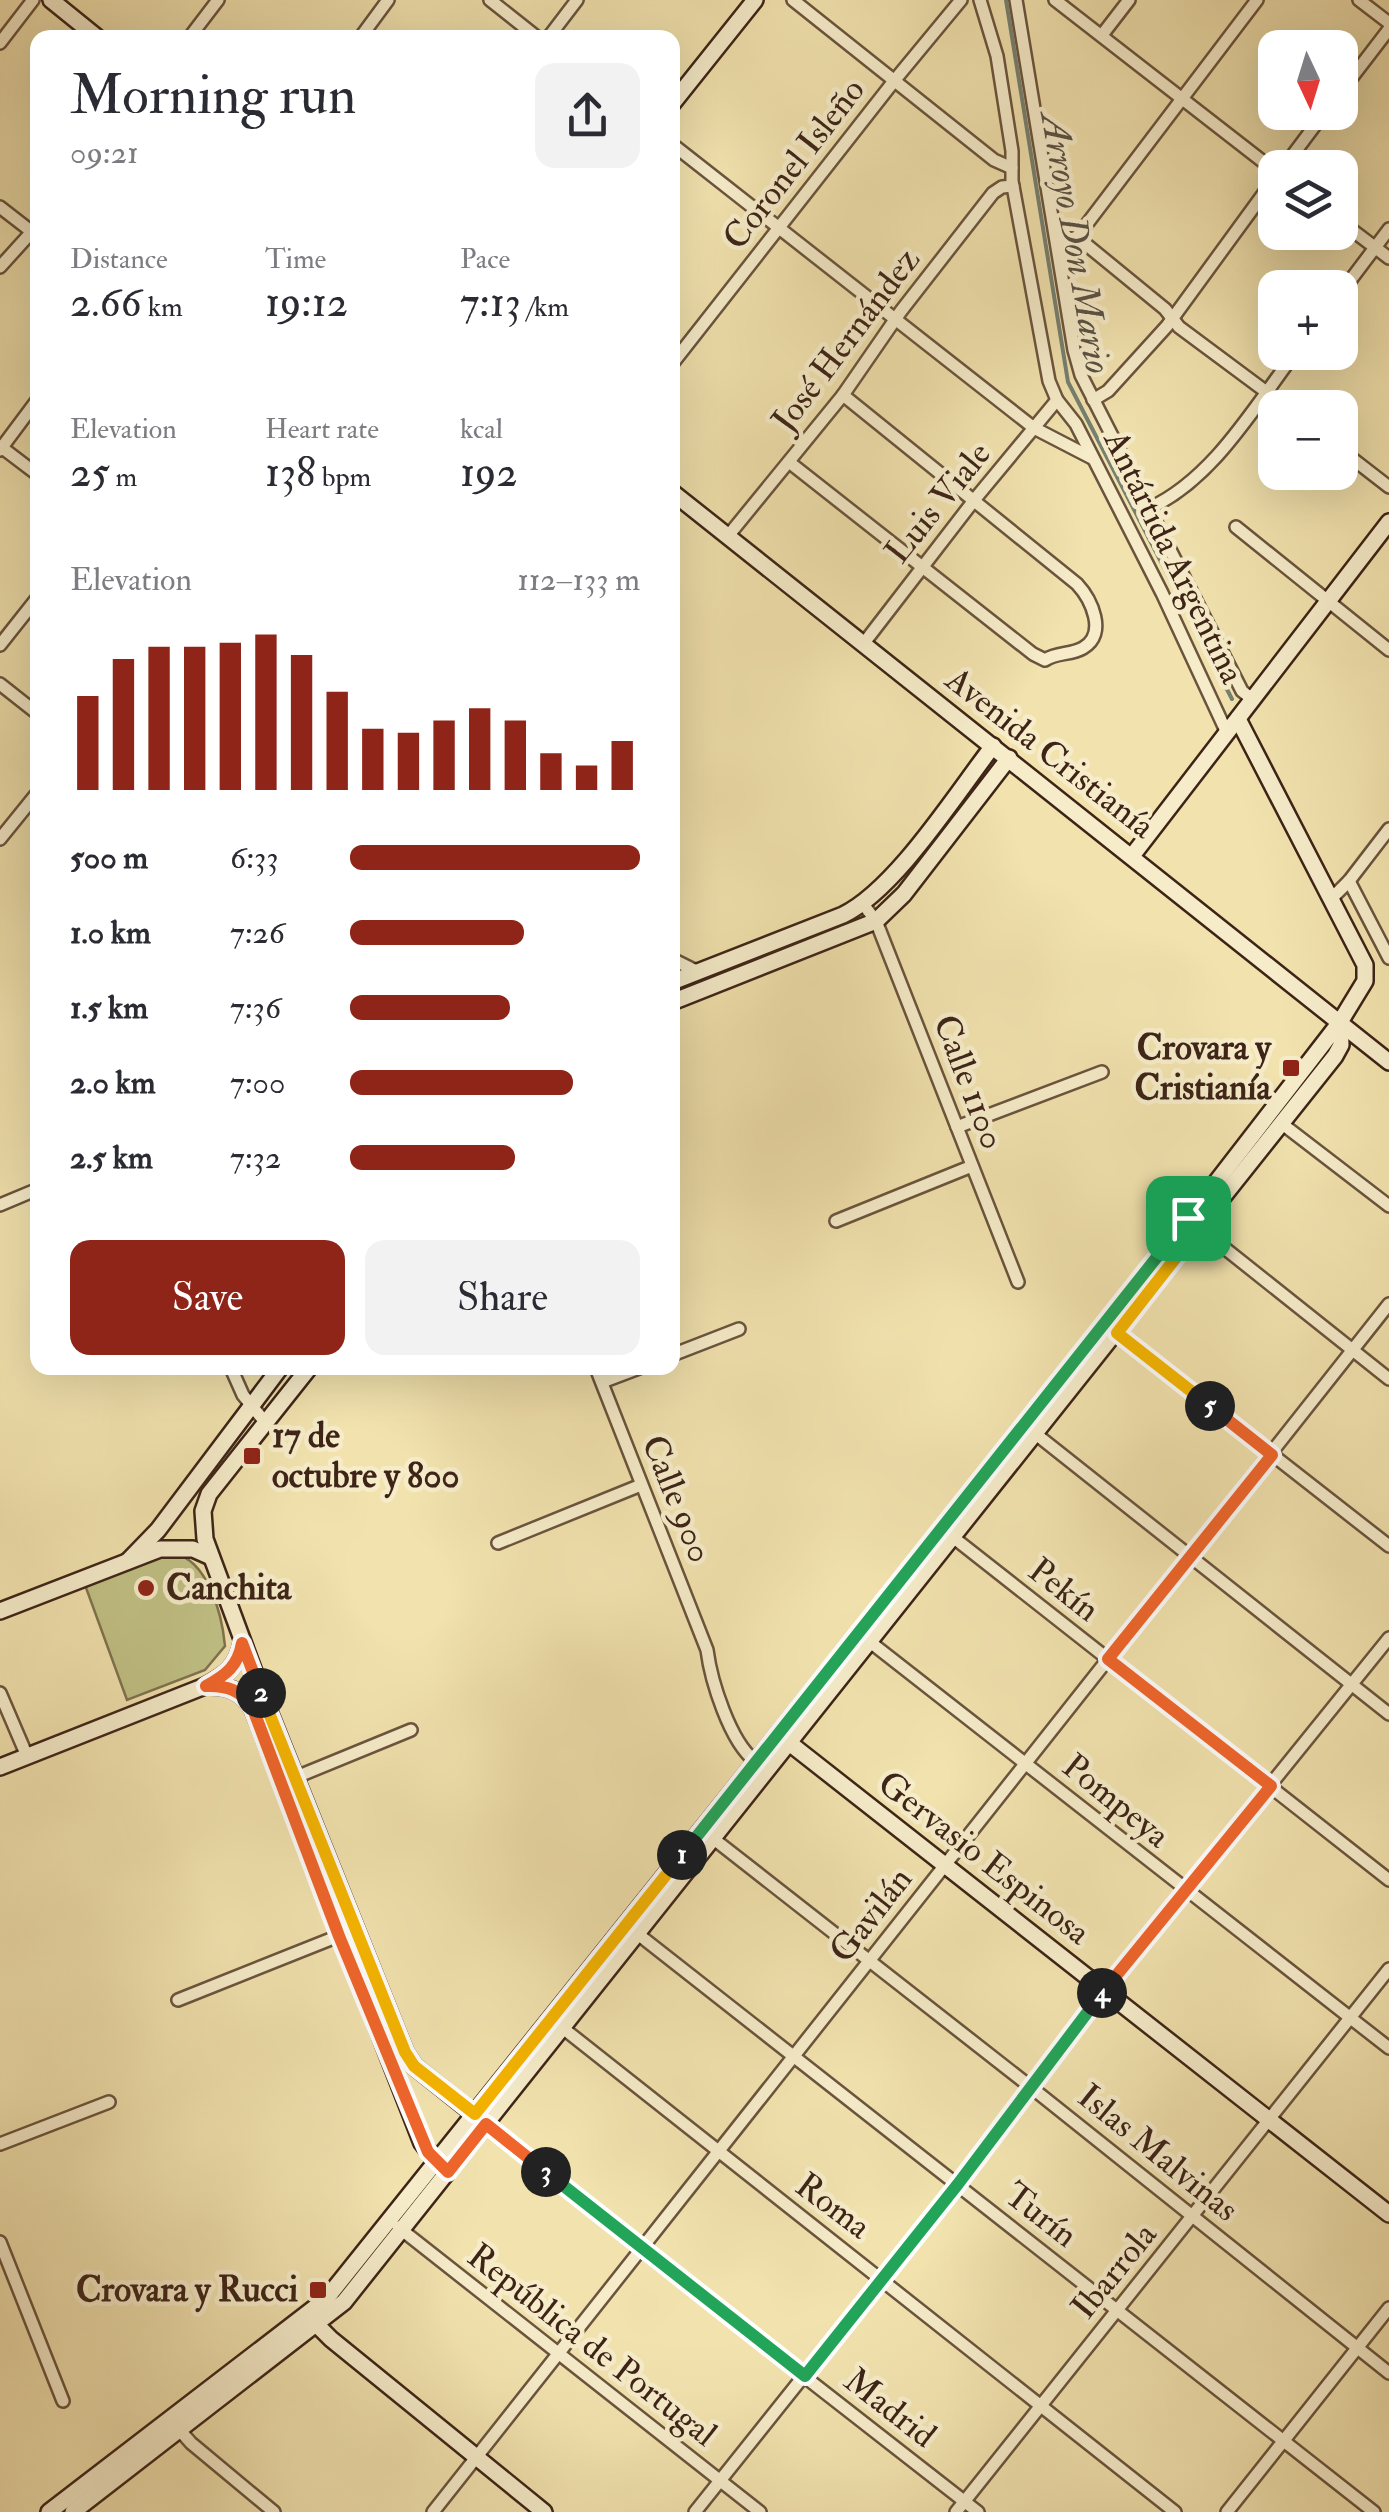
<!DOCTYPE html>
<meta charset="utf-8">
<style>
:root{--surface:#fff;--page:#f2f2f3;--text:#2b2b33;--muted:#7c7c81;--accent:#8f2418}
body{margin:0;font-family:"IM FELL Double Pica",serif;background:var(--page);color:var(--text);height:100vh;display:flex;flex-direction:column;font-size:38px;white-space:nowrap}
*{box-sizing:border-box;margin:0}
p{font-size:32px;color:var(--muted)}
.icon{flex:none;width:55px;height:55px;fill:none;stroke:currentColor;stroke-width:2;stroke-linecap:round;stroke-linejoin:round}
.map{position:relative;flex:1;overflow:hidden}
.details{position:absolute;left:30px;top:30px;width:650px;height:1345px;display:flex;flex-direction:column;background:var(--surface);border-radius:20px;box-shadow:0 10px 40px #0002}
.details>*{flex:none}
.needle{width:65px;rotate:176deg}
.controls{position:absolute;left:1258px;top:30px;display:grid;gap:20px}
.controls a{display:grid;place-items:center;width:100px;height:100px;border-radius:20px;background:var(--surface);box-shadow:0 10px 40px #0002;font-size:50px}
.pin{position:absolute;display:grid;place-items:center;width:85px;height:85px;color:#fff;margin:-42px;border-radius:20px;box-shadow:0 5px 15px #0006}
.km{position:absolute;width:50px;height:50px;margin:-25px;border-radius:50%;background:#222;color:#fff;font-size:28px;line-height:50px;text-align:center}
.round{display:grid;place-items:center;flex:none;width:105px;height:105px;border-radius:20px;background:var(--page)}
.summary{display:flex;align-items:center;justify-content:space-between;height:170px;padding:0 40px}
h1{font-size:55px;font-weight:600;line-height:75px}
.stats{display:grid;grid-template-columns:repeat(3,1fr);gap:15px;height:170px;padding:10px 40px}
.stats div{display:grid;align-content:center}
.stats b{font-size:42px;font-weight:600}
.stats small{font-size:28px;font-weight:400}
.stats p{font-size:28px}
.chart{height:280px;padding:20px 40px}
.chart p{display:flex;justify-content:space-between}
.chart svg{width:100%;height:180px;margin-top:10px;stroke:var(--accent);stroke-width:6}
.primary-button{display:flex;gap:20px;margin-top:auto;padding:20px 40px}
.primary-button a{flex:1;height:115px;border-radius:20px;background:var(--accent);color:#fff;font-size:40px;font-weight:600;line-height:115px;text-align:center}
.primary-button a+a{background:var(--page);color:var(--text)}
ul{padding:0 40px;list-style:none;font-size:32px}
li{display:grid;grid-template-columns:160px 120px 1fr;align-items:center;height:75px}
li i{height:25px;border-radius:12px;background:var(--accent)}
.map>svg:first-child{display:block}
.green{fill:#c1c185;stroke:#7f724e;stroke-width:2.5}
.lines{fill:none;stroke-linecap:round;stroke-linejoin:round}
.stream{stroke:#758071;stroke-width:4}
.street-casing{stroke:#6a543d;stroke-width:16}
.secondary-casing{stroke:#3d2417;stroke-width:20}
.street{stroke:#f6ecca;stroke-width:11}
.secondary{stroke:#f6ecca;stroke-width:15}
.split-1-casing{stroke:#fff;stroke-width:20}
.split-2-casing{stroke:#fff;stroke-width:20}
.split-3-casing{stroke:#fff;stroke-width:20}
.split-4-casing{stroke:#fff;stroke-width:20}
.split-5-casing{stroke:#fff;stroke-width:20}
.split-6-casing{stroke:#fff;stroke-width:20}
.split-1{stroke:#22a559;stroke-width:12}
.split-2{stroke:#f5b400;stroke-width:12}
.split-3{stroke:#f0652b;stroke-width:12}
.split-4{stroke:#22a559;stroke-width:12}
.split-5{stroke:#f0652b;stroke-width:12}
.split-6{stroke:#f5b400;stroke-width:12}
.poi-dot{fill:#8f2418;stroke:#f6ecca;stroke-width:4}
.labels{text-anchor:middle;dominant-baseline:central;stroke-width:9;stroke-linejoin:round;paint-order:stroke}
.street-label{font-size:35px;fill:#3d2417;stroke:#f6ecca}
.poi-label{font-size:35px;font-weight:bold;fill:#3d2417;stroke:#f6ecca;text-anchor:end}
.water-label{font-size:38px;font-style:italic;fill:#595244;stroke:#f6ecca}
</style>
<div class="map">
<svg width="1389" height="2512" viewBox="0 0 1389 2512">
<rect width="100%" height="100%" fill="#f1e2ae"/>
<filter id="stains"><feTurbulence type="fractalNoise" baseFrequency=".002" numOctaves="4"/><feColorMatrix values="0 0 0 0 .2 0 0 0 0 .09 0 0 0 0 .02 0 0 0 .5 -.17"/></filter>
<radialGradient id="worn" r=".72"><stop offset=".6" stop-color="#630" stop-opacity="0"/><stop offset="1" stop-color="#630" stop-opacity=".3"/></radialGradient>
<!-- green -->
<path class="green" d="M173,1553c35,7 49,61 52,93l-20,24 -78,30 -42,-115z"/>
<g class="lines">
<!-- stream -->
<polyline class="stream" points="1006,0 1068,382 1232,699"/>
<defs>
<g id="street">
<polyline points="490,0 538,38"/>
<polyline points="793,0 994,160 1012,168"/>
<polyline points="980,0 997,56 1012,151 1012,181 1049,381 1057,400 1076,424 1162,593 1227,733"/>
<polyline points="1016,0 1074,350 1081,375 1242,691 1252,699"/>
<polyline points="1055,0 1275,171"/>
<polyline points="1359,0 1389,23"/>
<polyline points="1102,35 1129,0"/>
<polyline points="189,38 218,0"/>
<polyline points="360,38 388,0"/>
<polyline points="548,38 577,0"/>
<polyline points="0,43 33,0"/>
<polyline points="1340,93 1389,29"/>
<polyline points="672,144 1034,428 1092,458"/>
<polyline points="1283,168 1325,112"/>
<polyline points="0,207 36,235"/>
<polyline points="1340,221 1389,258"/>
<polyline points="1077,237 1165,309 1179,327 1288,408"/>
<polyline points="1059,243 1077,237 1257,0"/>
<polyline points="0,267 38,225"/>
<polyline points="1340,294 1389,229"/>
<polyline points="672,364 894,81 961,0"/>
<polyline points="1093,400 1108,391 1167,326 1275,178"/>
<polyline points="0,446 38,475"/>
<polyline points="1340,449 1389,487"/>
<polyline points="0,450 38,399"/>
<path d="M789,462l244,192 12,6c12,-8 26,-5 38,-12 25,-14 8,-49 -6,-64l-234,-189"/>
<path d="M1150,508c64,-30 104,-101 146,-156"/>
<polyline points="1236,527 1389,650"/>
<polyline points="728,536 843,395 901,311 993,193 1002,187 1013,186"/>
<polyline points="864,643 975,499 1057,400"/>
<polyline points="0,645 38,597"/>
<polyline points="0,684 38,714"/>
<polyline points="0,839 38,792"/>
<polyline points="1349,881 1389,958"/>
<polyline points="1332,898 1349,881 1389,829"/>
<polyline points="863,904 876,921 1018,1282"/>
<polyline points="672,959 698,972"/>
<polyline points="1281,1123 1389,1206"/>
<polyline points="957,1127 1102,1072"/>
<polyline points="0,1205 38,1189"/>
<polyline points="836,1221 972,1166"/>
<polyline points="1193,1223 1389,1379"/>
<polyline points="1113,1330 1389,1546"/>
<polyline points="672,1355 739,1329"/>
<polyline points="231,1368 243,1395 265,1422"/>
<path d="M596,1368l111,282c4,31 23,92 48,111"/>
<polyline points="602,1382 639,1368"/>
<polyline points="1032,1431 1389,1714"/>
<polyline points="949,1534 1389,1880"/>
<polyline points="498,1543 641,1485"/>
<polyline points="865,1638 1389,2048"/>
<polyline points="0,1693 27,1756"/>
<polyline points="289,1780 411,1730"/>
<polyline points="710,1836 1032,2088 1389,2373"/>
<polyline points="634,1931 1374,2512"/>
<polyline points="178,2000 346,1933"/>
<polyline points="559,2025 1175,2512"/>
<polyline points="486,2124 641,2249 978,2512"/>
<polyline points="0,2144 109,2102"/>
<polyline points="398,2227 760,2512"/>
<polyline points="0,2242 63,2401"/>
<polyline points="176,2426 191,2443 274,2512"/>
<polyline points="433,2512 1389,1304"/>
<polyline points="695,2512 957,2184 1103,1992 1389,1638"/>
<polyline points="956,2512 1389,1969"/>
<polyline points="1227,2512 1389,2308"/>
</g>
<g id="secondary">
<polyline points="51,0 98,38"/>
<polyline points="672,104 755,0"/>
<polyline points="672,492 1389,1062"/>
<polyline points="1132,856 1389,522"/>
<path d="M672,982l171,-67c53,-26 112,-120 150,-169"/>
<polyline points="672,1002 876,921 904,894 1009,758"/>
<polyline points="309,1368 209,1494 203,1511 205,1539 266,1704 405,2052 414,2066 479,2118"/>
<polyline points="128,1561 158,1530 280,1368"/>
<polyline points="0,1611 160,1549 193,1549 211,1557"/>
<path d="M205,1686c21,-1 37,4 48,23l169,434 17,22"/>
<polyline points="783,1738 1389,2214"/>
<path d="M0,1767l205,-81c21,-11 33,-20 37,-43"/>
<polyline points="313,2321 331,2339 544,2512"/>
<polyline points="49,2512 326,2299 1102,1330 1340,1022 1365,981 1365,965 1238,719"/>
<polyline points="73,2512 344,2302 1335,1056 1341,1045 1340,1022"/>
</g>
</defs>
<!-- street casing -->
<use href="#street" class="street-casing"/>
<!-- secondary casing -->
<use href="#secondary" class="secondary-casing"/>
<!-- street -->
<use href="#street" class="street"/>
<!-- secondary -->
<use href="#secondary" class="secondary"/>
</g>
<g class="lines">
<defs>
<polyline id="split-1" points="682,1855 1188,1218"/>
<polyline id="split-2" points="261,1693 405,2052 414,2066 475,2114 682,1855"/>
<path id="split-3" d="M261,1693l-19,-50c-4,23 -16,32 -36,43 20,-1 36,4 47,23l86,227 89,216 20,20 38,-48 60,48"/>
<polyline id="split-4" points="546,2172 805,2376 958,2184 1102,1993"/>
<polyline id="split-5" points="1102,1993 1271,1786 1108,1659 1272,1455 1210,1406"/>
<polyline id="split-6" points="1188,1218 1199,1228 1117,1333 1210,1406"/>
</defs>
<!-- split-1 casing -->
<use href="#split-1" class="split-1-casing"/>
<!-- split-2 casing -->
<use href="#split-2" class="split-2-casing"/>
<!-- split-3 casing -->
<use href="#split-3" class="split-3-casing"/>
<!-- split-4 casing -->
<use href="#split-4" class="split-4-casing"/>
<!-- split-5 casing -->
<use href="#split-5" class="split-5-casing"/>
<!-- split-6 casing -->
<use href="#split-6" class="split-6-casing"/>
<!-- split-1 -->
<use href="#split-1" class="split-1"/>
<!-- split-2 -->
<use href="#split-2" class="split-2"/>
<!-- split-3 -->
<use href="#split-3" class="split-3"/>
<!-- split-4 -->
<use href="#split-4" class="split-4"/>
<!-- split-5 -->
<use href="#split-5" class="split-5"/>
<!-- split-6 -->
<use href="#split-6" class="split-6"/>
</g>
<!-- markers -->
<g class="poi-dot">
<rect x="1281" y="1058" width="20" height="20" rx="5"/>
<rect x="242" y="1446" width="20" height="20" rx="5"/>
<circle cx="146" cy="1588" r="10"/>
<rect x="308" y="2280" width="20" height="20" rx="5"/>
</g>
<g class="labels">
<!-- street labels -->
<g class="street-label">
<text transform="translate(794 164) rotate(-52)">Coronel Isleño</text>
<text transform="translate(846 340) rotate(-53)">José Hernández</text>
<text transform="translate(938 503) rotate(-51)">Luis Viale</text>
<text transform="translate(1174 557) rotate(64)">Antártida Argentina</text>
<text transform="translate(1050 753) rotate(38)">Avenida Cristianía</text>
<text transform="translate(969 1082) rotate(69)">Calle 1100</text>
<text transform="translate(677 1499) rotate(68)">Calle 900</text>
<text transform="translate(1064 1590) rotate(38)">Pekín</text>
<text transform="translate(1116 1801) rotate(39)">Pompeya</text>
<text transform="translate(984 1858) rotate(38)">Gervasio Espinosa</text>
<text transform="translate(871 1915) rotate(-52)">Gavilán</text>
<text transform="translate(1158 2153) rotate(39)">Islas Malvinas</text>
<text transform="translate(833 2206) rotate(37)">Roma</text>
<text transform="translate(1041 2215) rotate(38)">Turín</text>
<text transform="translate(1114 2271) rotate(-51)">Ibarrola</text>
<text transform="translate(592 2345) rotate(38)">República de Portugal</text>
<text transform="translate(890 2408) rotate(38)">Madrid</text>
</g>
<!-- poi labels -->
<g class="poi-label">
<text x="1271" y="1048">Crovara y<tspan x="1271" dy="40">Cristianía</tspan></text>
<text x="272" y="1436" text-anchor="start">17 de<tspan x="272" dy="40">octubre y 800</tspan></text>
<text x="166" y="1588" text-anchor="start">Canchita</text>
<text x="298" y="2290">Crovara y Rucci</text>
</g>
<!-- water labels -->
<g class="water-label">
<text transform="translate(1076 243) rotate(80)">Arroyo Don Mario</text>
</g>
</g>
<rect width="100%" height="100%" filter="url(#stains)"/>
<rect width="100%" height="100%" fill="url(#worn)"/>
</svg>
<div class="controls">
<a><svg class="needle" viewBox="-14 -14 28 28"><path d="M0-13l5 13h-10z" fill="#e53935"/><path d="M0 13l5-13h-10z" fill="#7c7c81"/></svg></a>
<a><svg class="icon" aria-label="layers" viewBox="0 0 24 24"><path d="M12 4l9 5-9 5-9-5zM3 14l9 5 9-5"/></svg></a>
<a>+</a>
<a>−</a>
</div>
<div class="pin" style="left:1188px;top:1218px;background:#1e9e55"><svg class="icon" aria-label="arrive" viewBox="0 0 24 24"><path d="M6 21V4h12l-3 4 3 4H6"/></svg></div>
<b class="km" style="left:682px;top:1855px">1</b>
<b class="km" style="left:261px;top:1693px">2</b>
<b class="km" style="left:546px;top:2172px">3</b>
<b class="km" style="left:1102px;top:1993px">4</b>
<b class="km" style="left:1210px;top:1406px">5</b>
<section class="details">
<div class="summary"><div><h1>Morning run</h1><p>09:21</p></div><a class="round"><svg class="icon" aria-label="share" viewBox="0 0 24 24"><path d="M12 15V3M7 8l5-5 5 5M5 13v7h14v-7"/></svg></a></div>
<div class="stats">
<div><p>Distance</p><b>2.66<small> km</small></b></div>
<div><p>Time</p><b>19:12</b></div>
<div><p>Pace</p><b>7:13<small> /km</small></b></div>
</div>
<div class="stats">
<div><p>Elevation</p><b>25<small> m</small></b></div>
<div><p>Heart rate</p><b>138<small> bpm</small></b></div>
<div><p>kcal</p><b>192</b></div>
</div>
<div class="chart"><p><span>Elevation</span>112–133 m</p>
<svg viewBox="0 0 160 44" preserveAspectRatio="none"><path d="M5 44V21M15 44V12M25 44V9M35 44V9M45 44V8M55 44V6M65 44V11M75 44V20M85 44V29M95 44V30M105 44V27M115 44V24M125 44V27M135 44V35M145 44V38M155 44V32"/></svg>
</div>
<ul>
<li><b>500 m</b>6:33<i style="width:100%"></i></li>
<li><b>1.0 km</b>7:26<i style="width:60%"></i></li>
<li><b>1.5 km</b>7:36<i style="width:55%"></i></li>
<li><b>2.0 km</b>7:00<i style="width:77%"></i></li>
<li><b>2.5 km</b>7:32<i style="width:57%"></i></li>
</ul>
<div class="primary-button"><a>Save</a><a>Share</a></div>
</section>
</div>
